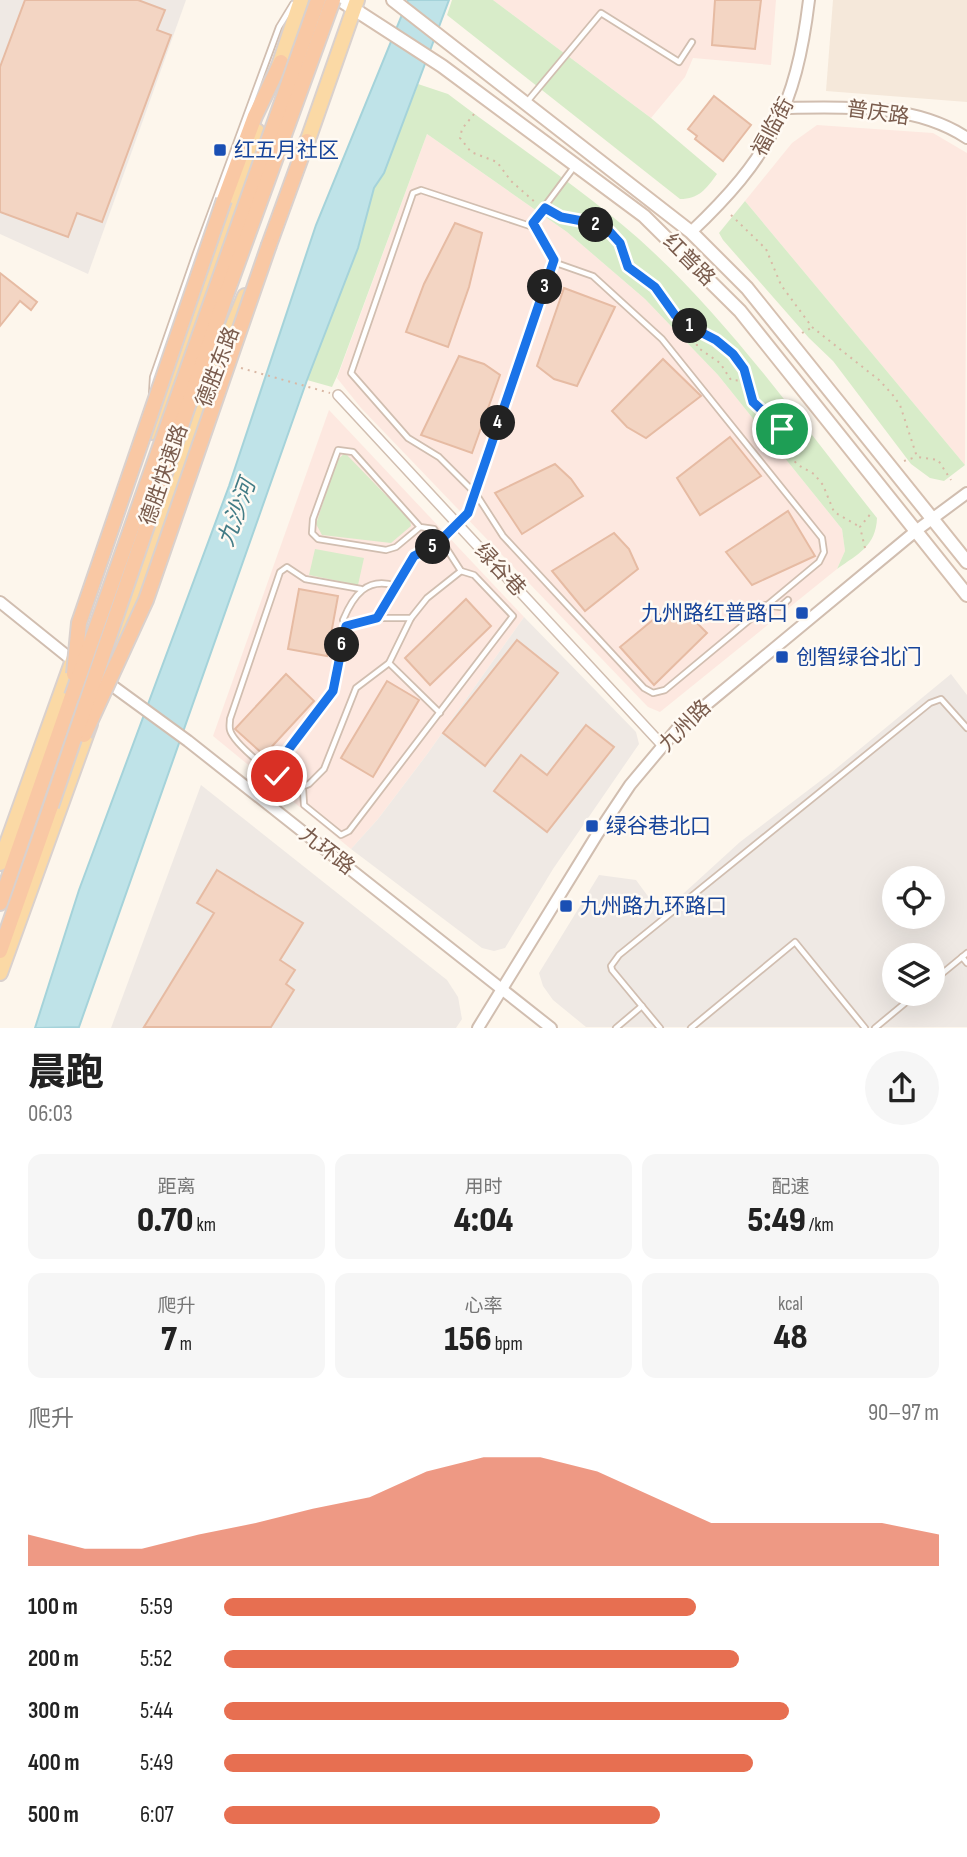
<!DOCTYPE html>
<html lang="zh">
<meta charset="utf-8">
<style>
:root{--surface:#fff;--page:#f6f6f6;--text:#222;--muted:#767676;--accent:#e76f51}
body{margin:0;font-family:"Sofia Sans Condensed","Noto Sans SC",sans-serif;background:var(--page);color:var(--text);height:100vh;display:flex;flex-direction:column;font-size:26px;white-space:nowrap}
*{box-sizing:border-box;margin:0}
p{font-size:23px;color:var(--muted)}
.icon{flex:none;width:38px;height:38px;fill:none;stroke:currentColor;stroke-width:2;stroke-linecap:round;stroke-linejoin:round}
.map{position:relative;height:1028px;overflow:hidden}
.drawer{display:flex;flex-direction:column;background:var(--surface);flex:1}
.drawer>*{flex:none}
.buttons{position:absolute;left:882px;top:866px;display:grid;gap:14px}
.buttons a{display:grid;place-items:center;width:63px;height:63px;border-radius:50%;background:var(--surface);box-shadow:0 7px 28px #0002;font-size:35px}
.pin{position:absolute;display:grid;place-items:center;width:60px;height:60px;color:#fff;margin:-30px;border:4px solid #fff;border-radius:50%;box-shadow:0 2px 7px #0007}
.km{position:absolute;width:35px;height:35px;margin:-18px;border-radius:50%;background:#222;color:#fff;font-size:19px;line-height:35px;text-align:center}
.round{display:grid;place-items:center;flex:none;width:74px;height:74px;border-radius:37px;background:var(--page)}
.head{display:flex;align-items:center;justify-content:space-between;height:119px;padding:0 28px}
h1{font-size:38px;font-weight:800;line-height:52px}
.stats{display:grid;grid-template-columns:repeat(3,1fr);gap:10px;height:119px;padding:7px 28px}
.stats div{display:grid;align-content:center;border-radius:14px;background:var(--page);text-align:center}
.stats b{font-size:35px;font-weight:800}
.stats small{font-size:19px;font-weight:400}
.stats p{font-size:19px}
.chart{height:196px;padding:14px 28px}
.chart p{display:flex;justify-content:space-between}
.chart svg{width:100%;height:126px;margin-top:7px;fill:var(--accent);opacity:.7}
ul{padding:0 28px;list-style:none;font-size:23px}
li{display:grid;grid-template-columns:112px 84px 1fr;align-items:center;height:52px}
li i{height:18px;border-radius:9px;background:var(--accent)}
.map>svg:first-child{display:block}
.residential{fill:#f5e8da}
.commercial{fill:#fde8e0}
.industrial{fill:#efe9e4;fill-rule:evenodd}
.green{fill:#d8ecc9}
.water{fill:#bfe3e8;stroke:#a5d3da;stroke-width:2}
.building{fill:#f3d5c3;stroke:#e6bba3;stroke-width:2}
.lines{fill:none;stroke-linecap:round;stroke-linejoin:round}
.service-casing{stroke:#d1beb0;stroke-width:8}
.pedestrian-casing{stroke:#d1beb0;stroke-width:10}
.minor-casing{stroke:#d1beb0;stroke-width:12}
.tertiary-casing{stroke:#d1beb0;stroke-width:14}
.secondary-casing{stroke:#d6c0b0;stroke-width:16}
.primary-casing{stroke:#dad1cd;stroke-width:18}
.trunk-casing{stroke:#dad1cd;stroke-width:18}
.path{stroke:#d9b8a5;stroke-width:2;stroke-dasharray:2 5;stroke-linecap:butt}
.service{stroke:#fff;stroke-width:4.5}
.pedestrian{stroke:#fff;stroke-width:6}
.minor{stroke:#fff;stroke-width:9}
.tertiary{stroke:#fff;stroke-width:10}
.secondary{stroke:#fff;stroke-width:12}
.primary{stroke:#fbd9a5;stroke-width:14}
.trunk{stroke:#f9c8a4;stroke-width:14}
.trunk-bridge-casing{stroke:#dad1cd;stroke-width:18;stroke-linecap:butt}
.trunk-bridge{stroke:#f9c8a4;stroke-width:14}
.route-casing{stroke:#fff;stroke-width:14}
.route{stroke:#1a73e8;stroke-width:9}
.transit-dot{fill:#1a4fb4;stroke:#fffaf3;stroke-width:2.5}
.labels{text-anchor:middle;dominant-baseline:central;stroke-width:5;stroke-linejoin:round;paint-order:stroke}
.street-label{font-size:21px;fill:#7a5c4d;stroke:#fffaf3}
.transit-label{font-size:21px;fill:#164399;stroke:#fffaf3;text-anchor:start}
.water-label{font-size:23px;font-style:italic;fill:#437c86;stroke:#fffaf3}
</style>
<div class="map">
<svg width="967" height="1028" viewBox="0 0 967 1028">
<rect width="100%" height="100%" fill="#fdf6ec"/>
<!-- residential -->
<polygon class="residential" points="833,0 967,0 967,102 826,91"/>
<!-- commercial -->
<g class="commercial">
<polygon points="493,0 776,0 771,65 693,58 685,77 651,118"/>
<polygon points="817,125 933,133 967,153 965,465 745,201 792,143"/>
<polygon points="427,134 567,232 645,299 718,375 842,529 845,551 837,569 660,712 648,707 361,408 337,378"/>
<polygon points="329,410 524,617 428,753 378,819 351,849 213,736"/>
</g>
<!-- industrial -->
<g class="industrial">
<polygon points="0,0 186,0 88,274 0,234"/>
<polygon points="524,617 636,732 639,744 553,869 505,948 494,951 482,948 351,849 378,819 428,753"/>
<path d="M951,674l16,21v332h-381l-33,-27 -10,-14 -4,-13 60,-98 37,5 25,34 79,-72 92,-70zM894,878h39v39h-39zM894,956h39v38h-39z"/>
<polygon points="201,785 447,980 458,997 462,1019 456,1028 111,1028"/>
</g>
<!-- green -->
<g class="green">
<path d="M452,0h41l158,118 66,56c-11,15 -18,25 -37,25l-233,-184z"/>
<path d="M418,84l30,10c63,48 132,93 191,145 91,82 162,184 238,279 -1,28 -19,36 -40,51l8,-18 -3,-22 -124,-154 -73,-76 -78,-67 -140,-98 -89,240 -6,13 -25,-7 51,-132 16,-60 10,-15z"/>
<polygon points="745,201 965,465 944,481 930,478 911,464 833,361 809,338 723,240 719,233"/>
<polygon points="345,453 410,520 411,526 391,543 322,535 316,524 337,460"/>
<polygon points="315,549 364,558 358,585 309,575"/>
</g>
<!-- water -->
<polygon class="water" points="408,0 449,0 384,173 374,188 358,248 307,380 79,1027 35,1028 79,890 229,486 316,225"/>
<!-- building -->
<g class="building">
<polygon points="25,0 138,0 165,10 157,30 171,35 102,222 77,213 68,237 0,212 0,67"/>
<polygon points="715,0 761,0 755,49 712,45"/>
<polygon points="714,96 751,125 723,161 695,139 697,136 688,129"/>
<polygon points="455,223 482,233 469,287 448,347 406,332 424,284"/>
<polygon points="0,273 37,302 31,310 20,301 0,326"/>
<polygon points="564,288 615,307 577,386 554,379 537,366"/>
<polygon points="459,356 484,364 500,375 472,453 421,435"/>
<polygon points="663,359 701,396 646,438 627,427 612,411"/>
<polygon points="730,437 761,476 700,515 677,478"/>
<polygon points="555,464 571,479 583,496 522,534 495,493"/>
<polygon points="788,511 815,556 752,585 726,552"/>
<polygon points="614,533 629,549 638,569 585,611 552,571"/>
<polygon points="299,589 338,596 327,656 288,649"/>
<polygon points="466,599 491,626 430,685 405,658"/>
<polygon points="671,605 688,614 707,633 654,685 620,647"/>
<polygon points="517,640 558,673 485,766 443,733"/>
<polygon points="286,674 314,701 264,755 235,729"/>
<polygon points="387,681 419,700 373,777 341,758"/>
<polygon points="586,725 614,747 547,832 494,791 521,755 547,775"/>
<polygon points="217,870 303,923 280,960 295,970 286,984 294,990 271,1027 144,1027 214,913 197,903"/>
</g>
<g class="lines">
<defs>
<g id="service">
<polyline points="526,103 601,13 679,62 692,42"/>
<polyline points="533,223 556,263 593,276 662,339 822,538 824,552 819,562 665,690 653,693 644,688 503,536 476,494 439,457 408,438 351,373 413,193 421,190 530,226 574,167"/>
<polyline points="152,393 153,377 196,253 279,27 293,4"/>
<path d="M361,589l-56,-10 -18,-12 -7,5 -50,147c0,4 -1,7 0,11 4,15 53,53 67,59l12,-5 15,-15 32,-81 33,-25 22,-45 16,-20 34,-27"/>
<polyline points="766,605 780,607 788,600"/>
<polyline points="377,618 414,556 436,545 458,525"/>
<polyline points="346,626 377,618 411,618"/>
<polyline points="389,663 440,713"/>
<path d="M277,776l8,-22 48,-63 13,-65 -3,-6c10,-24 24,-44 53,-34"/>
<polyline points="303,789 304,805 341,835 349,831 513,616 474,575 461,571 434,529 420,527 396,547 386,550 318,539 312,533 313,519 338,450 353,452 420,527"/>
<polyline points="962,957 967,963"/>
<polyline points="933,981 967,953"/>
<polyline points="616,1028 642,1006"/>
<polyline points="660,1028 612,970 611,966 619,955 930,703 941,699 967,728"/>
<polyline points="691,1028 795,942 865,1028"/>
<polyline points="875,1028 916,994"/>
</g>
<polyline id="pedestrian" points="458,525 468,513 554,260"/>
<polyline id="minor" points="338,395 663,746"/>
<g id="tertiary">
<path d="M785,108c59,-1 130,-5 182,30"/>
<path d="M691,232c78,-74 105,-124 118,-232"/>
<polyline points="0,602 77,664"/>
<polyline points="103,679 188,741 551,1028"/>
<polyline points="478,1028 598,833 630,785 677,729 917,530 967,493"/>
</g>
<g id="secondary">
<polyline points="340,0 442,66 644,216 740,311 967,595"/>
<polyline points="393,0 691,232 747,288 967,562"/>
</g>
<g id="primary">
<polyline points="277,72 301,0"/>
<polyline points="304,151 357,0"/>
<polyline points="152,432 257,131"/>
<polyline points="117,649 218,362 245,296"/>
<polyline points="0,863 74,657"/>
<polyline points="0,973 90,724"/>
</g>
<g id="trunk">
<polyline points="224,200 255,116 281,62"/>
<polyline points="269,245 307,141"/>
<polyline points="0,903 72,696"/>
<polyline points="0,951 51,806"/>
</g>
</defs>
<!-- service casing -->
<use href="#service" class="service-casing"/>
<!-- pedestrian casing -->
<use href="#pedestrian" class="pedestrian-casing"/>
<!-- minor casing -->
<use href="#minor" class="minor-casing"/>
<!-- tertiary casing -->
<use href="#tertiary" class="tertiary-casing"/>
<!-- secondary casing -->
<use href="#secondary" class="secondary-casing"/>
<!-- primary casing -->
<use href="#primary" class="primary-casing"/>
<!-- trunk casing -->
<use href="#trunk" class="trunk-casing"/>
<!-- path -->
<g class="path">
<polyline points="474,114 462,129 460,138 471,152 497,162 511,181 536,203"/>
<polyline points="550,211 561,217 593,223 610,232 620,243 628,267 655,287 675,315 685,324 716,340 732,354 744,369 753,402 782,429 787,453 798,465 814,474 823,485 834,512 860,527"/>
<polyline points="731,215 766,249 781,285 812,327 879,380 892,394 900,405 917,457 938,460 951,480"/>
<polyline points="696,330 697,347 720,363 731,380 744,381"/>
<polyline points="802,333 811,328"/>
<polyline points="241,368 330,393"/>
<polyline points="783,429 801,422"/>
<polyline points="904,461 916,457"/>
<polyline points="865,548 860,527 872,512"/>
</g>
<!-- service -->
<use href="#service" class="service"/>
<!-- pedestrian -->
<use href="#pedestrian" class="pedestrian"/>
<!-- minor -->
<use href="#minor" class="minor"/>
<!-- tertiary -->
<use href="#tertiary" class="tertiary"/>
<!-- secondary -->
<use href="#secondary" class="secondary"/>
<!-- primary -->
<use href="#primary" class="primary"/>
<!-- trunk -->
<use href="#trunk" class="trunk"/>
<defs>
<g id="trunk-bridge">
<polyline points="74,674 79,623 224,200"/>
<polyline points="72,696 318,0"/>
<polyline points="84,735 146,600 269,245"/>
<polyline points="51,806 226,295 333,0"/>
</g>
</defs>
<!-- trunk-bridge casing -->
<use href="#trunk-bridge" class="trunk-bridge-casing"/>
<!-- trunk-bridge -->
<use href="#trunk-bridge" class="trunk-bridge"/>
</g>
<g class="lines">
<defs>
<polyline id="route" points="277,776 285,754 333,691 346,626 377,618 414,556 436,545 468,513 554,260 533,223 545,208 561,217 593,223 610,232 620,243 628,267 655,287 675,315 685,324 716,340 733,354 744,369 753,402 782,429"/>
</defs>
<!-- route casing -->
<use href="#route" class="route-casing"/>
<!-- route -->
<use href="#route" class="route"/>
</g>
<!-- markers -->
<g class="transit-dot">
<rect x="213" y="143" width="14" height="14" rx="3.5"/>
<rect x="795" y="606" width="14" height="14" rx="3.5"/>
<rect x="775" y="650" width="14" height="14" rx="3.5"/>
<rect x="585" y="819" width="14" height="14" rx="3.5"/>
<rect x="559" y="899" width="14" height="14" rx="3.5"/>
</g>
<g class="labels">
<!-- street labels -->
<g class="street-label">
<text transform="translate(878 113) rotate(8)">普庆路</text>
<text transform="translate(773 127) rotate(-61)">福临街</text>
<text transform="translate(689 260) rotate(45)">红普路</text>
<text transform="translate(218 367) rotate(-69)">德胜东路</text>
<text transform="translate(164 475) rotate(-71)">德胜快速路</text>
<text transform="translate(500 570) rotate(47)">绿谷巷</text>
<text transform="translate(685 726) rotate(-45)">九州路</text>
<text transform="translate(327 851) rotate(38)">九环路</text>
</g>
<!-- transit labels -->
<g class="transit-label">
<text x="234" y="150">红五月社区</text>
<text x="788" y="613" text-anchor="end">九州路红普路口</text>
<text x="796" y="657">创智绿谷北门</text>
<text x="606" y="826">绿谷巷北口</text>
<text x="580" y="906">九州路九环路口</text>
</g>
<!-- water labels -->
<g class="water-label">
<text transform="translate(237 513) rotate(-70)">九沙河</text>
</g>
</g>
</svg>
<div class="buttons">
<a><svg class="icon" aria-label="locate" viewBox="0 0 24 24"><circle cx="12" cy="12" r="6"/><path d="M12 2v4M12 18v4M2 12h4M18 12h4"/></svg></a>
<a><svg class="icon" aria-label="layers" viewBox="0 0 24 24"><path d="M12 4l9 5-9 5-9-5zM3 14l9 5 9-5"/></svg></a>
</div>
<div class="pin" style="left:782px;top:429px;background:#1e9e55"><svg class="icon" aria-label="arrive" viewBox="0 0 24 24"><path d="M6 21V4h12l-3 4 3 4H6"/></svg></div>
<div class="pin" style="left:277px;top:776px;background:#d93025"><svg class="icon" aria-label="check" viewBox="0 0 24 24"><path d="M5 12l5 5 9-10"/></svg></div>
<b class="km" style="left:690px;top:326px">1</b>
<b class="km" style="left:596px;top:225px">2</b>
<b class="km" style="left:545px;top:287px">3</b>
<b class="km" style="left:498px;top:423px">4</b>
<b class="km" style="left:433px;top:547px">5</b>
<b class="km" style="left:342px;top:645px">6</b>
</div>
<section class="drawer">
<div class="head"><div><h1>晨跑</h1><p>06:03</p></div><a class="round"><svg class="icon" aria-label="share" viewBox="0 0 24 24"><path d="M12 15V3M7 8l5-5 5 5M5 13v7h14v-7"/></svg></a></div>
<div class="stats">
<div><p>距离</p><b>0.70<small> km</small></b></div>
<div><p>用时</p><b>4:04</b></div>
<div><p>配速</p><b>5:49<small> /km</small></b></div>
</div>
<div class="stats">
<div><p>爬升</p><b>7<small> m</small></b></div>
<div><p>心率</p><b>156<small> bpm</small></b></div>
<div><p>kcal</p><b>48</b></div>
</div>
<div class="chart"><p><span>爬升</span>90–97 m</p>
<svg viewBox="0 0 160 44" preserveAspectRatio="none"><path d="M0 44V33L10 38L20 38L30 33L40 29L50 24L60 20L70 11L80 6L90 6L100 11L110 20L120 29L130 29L140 29L150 29L160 33V44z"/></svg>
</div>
<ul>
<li><b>100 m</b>5:59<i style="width:66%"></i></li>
<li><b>200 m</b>5:52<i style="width:72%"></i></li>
<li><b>300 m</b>5:44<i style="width:79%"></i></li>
<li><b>400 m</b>5:49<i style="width:74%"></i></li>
<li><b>500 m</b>6:07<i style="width:61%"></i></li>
</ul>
</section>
